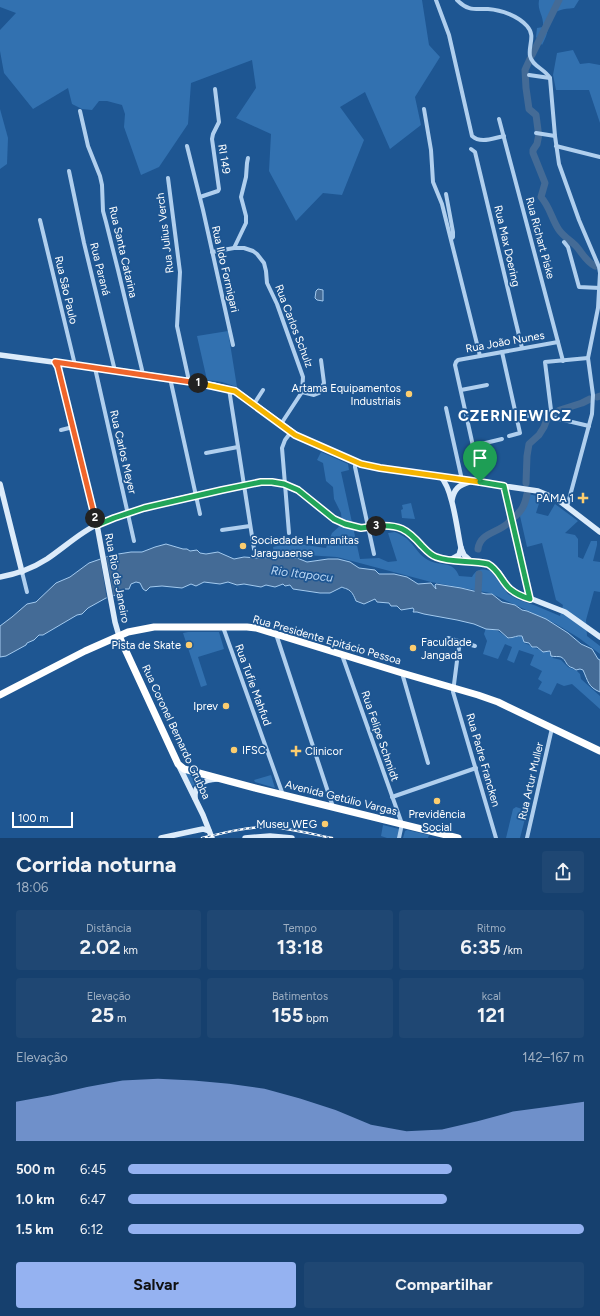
<!DOCTYPE html>
<html lang="pt">
<meta charset="utf-8">
<style>
:root{--surface:#16406e;--page:#1f4773;--text:#f1f3f6;--muted:#9eafc2;--accent:#95b2f1}
body{margin:0;font-family:Figtree,sans-serif;background:var(--page);color:var(--text);height:100vh;display:flex;flex-direction:column;font-size:15px;white-space:nowrap}
*{box-sizing:border-box;margin:0}
p{font-size:13px;color:var(--muted)}
.icon{flex:none;width:22px;height:22px;fill:none;stroke:currentColor;stroke-width:2;stroke-linecap:round;stroke-linejoin:round}
.map{position:relative;height:838px;overflow:hidden}
.details{display:flex;flex-direction:column;background:var(--surface);flex:1}
.details>*{flex:none}
.scale{position:absolute;left:12px;bottom:10px;width:61px;box-sizing:border-box;padding-left:4px;border:2px solid #fff;border-top:0;font-size:11px;line-height:14px;white-space:nowrap;color:#fff;-webkit-text-stroke:3px #1e5692;paint-order:stroke}
.pin{position:absolute;display:grid;place-items:center;width:34px;height:34px;color:#fff;margin:-41px -17px;border-radius:50% 50% 50% 0;rotate:-45deg;box-shadow:0 0 4px #0007}
.pin .icon{rotate:45deg}
.km{position:absolute;width:20px;height:20px;margin:-10px;border-radius:50%;background:#222;color:#fff;font-size:11px;line-height:20px;text-align:center}
.round{display:grid;place-items:center;flex:none;width:42px;height:42px;border-radius:4px;background:var(--page)}
.head{display:flex;align-items:center;justify-content:space-between;height:68px;padding:0 16px}
h1{font-size:22px;font-weight:700;line-height:30px}
.figures{display:grid;grid-template-columns:repeat(3,1fr);gap:6px;height:68px;padding:4px 16px}
.figures div{display:grid;align-content:center;border-radius:4px;background:var(--page);text-align:center}
.figures b{font-size:20px;font-weight:700}
.figures small{font-size:11px;font-weight:400}
.figures p{font-size:11px}
.chart{height:112px;padding:8px 16px}
.chart p{display:flex;justify-content:space-between}
.chart svg{width:100%;height:72px;margin-top:4px;fill:var(--accent);opacity:.7}
.primary-button{display:flex;gap:8px;margin-top:auto;padding:8px 16px}
.primary-button a{flex:1;height:46px;border-radius:4px;background:var(--accent);color:#111;font-size:16px;font-weight:700;line-height:46px;text-align:center}
.primary-button a+a{background:var(--page);color:var(--text)}
ul{padding:0 16px;list-style:none;font-size:13px}
li{display:grid;grid-template-columns:64px 48px 1fr;align-items:center;height:30px}
li i{height:10px;border-radius:5px;background:var(--accent)}
.map>svg:first-child{display:block}
.green{fill:#3271b0}
.water{fill:#446b96;stroke:#a3caef}
.pier{fill:#1e5692}
.lines{fill:none;stroke-linecap:round;stroke-linejoin:round}
.river{stroke:#446b96;stroke-width:7}
.street{stroke:#b0cfee;stroke-width:4}
.secondary{stroke:#dcebfa;stroke-width:5.5}
.highway{stroke:#fff;stroke-width:7}
.rail-casing{stroke:#fff;stroke-width:2.5}
.rail{stroke:#1e5692;stroke-width:1;stroke-dasharray:3;stroke-linecap:butt}
.split-1-casing{stroke:#fff;stroke-width:8}
.split-2-casing{stroke:#fff;stroke-width:8}
.split-3-casing{stroke:#fff;stroke-width:8}
.split-4-casing{stroke:#fff;stroke-width:8}
.split-1{stroke:#f5b400;stroke-width:5}
.split-2{stroke:#f0652b;stroke-width:5}
.split-3{stroke:#22a559;stroke-width:5}
.split-4{stroke:#22a559;stroke-width:5}
.poi-dot{fill:#fccd6f;stroke:#1e5692;stroke-width:1.5}
.labels{text-anchor:middle;dominant-baseline:central;stroke-width:3.5;stroke-linejoin:round;paint-order:stroke}
.street-label{font-size:11px;fill:#fff;stroke:#1e5692}
.poi-label{font-size:11px;fill:#fff;stroke:#1e5692;text-anchor:end}
.water-label{font-size:12px;font-style:italic;fill:#bcd8f5;stroke:#1e5692}
.district-label{font-size:15px;font-weight:bold;letter-spacing:1px;fill:#fff;stroke:#1e5692}
</style>
<div class="map">
<svg width="600" height="838" viewBox="0 0 600 838">
<rect width="100%" height="100%" fill="#1e5692"/>
<!-- green -->
<g class="green">
<polygon points="0,0 422,0 429,45 440,57 415,97 421,125 390,149 365,92 340,107 364,140 342,195 323,193 296,221 269,171 271,134 236,118 256,88 252,60 191,83 188,124 159,167 141,175 124,127 125,114 122,105 107,101 99,101 92,110 82,109 72,104 68,88 33,109 4,73 0,51 0,30 16,13 0,7"/>
<path d="M539,0h40l-5,8c-23,2 -22,5 -27,25 -1,4 -3,8 -5,12l-6,-8 1,-9 6,-1c1,-12 -6,-16 -4,-27z"/>
<polygon points="573,50 580,64 589,63 600,65 600,123 589,90 556,90 553,75 557,53"/>
<polygon points="0,109 8,138 7,164 0,169"/>
<polygon points="228,331 237,387 222,382 207,380 197,336"/>
<path d="M321,452l27,12 1,6 -8,2 19,87 19,-1 9,4 9,-1 -9,-28 7,-1c5,2 11,5 15,10 6,6 10,14 18,18 13,7 25,0 31,16l13,1c4,-8 10,-9 19,-6l17,23 11,6 15,5 26,11 3,-11 -7,-5 -14,-57 -15,4 -7,-31 -5,1 -1,-4c8,-5 9,-11 10,-20l17,4 -5,16 12,3 7,-12 23,17 -13,12 10,2 3,4v18l5,2 8,-18h6v4l-4,16 7,1v30l-6,-1 -8,29 1,16 13,10v8l-21,-16 -23,-14 -66,-31 -59,-11 -94,-25 -63,-4 -1,-6 18,-4 35,5 6,-15 10,-9 -1,-11 -7,-14 -1,-12 -7,-6 -3,-18 -6,-3z"/>
<polygon points="411,503 415,519 402,518 401,510 403,509 402,505"/>
<path d="M486,628l12,3 11,8 10,-3 4,1 1,6c4,1 5,2 8,4 5,3 5,0 11,5h6l4,6 8,2 7,7 9,4 3,3 1,5 19,17v13l-28,-25 -8,2 -7,-3 -6,12 -13,-6 4,-7 -4,-3 4,-8 -12,-6 4,-10 -15,-5 -5,13 -7,-3 5,-13 -7,-3 -7,15 -15,-5 4,-13 -3,-7z"/>
<polygon points="188,632 219,632 224,649 198,657 207,685 201,687 183,633"/>
<polygon points="184,772 205,777 195,785 192,786"/>
<polygon points="271,775 275,788 255,782 254,780"/>
<polygon points="516,807 525,810 527,811 520,838 506,838 513,809"/>
<polygon points="383,825 399,829 397,838 387,838 381,836"/>
<polygon points="407,830 429,835 428,838 403,838 405,831"/>
</g>
<!-- water -->
<g class="water">
<polygon points="318,289 323,290 323,301 317,300 315,298 316,291"/>
<path d="M166,544l17,5h4l3,2 7,-1 3,3 6,1 12,-2 16,7 10,-2 13,1 28,-1 12,1 10,4 21,-3h10l12,3 9,6 16,2 4,4h15l13,3 11,7 13,-1 5,6 -1,-4 1,-1 25,4 25,6h6l10,8 13,3 7,5 5,1 19,8 22,14 13,11 11,5 6,10 2,1v32c-12,-5 -12,-11 -17,-22l-3,-1 -4,1 -3,-2c-8,-2 -6,-8 -12,-11 -2,-1 -7,0 -10,-1l-1,-5 -7,1 -6,-5h-5l-3,-4 -5,-1 -2,-6c-5,-1 -8,2 -14,2l-9,-8 -13,-1 -12,-5 -17,-4 -33,-6 -7,-2h-4l1,-2 -1,-2 -12,2 -4,-4h-6l-2,-3 -12,-1 -2,-3 -11,5 -8,-3c-2,-5 -4,-10 -9,-12 -2,-1 -4,-1 -5,-2l-12,6h-10l-27,-4 -3,-4 -5,1 -2,-2 -8,3 -9,-2 -5,2 -17,-3 -7,1 -9,-3 -8,2 -16,-2 -8,4 -5,-2 -9,4 -20,-2 -12,1 -4,4 -3,-2 -3,-6 -4,-1 -5,2 -2,5h-4l-3,4 -16,5 -18,10 -6,6 -5,1 -34,20h-4l-5,5 -7,3 -1,2 -20,11 -6,1v-31l12,-9 15,-13 9,-2 20,-19 14,-6 19,-14 23,-8 19,-3h11l13,-5z"/>
</g>
<!-- pier -->
<polygon class="pier" points="106,555 114,598 107,600 100,557"/>
<g class="lines">
<!-- river -->
<g class="river">
<polyline points="532,55 559,0"/>
<polyline points="530,59 525,70 526,88 529,109 536,115 538,130"/>
<path d="M539,134l-2,10 -4,6v3l12,30 -4,14c9,10 11,23 18,33 5,7 11,10 16,15 7,7 11,17 20,21"/>
<polyline points="597,397 600,396"/>
<polyline points="526,483 527,456 529,444 539,435 544,427 547,419 560,410 582,403 590,399"/>
<path d="M513,518c9,-7 12,-13 14,-24"/>
<path d="M478,549c2,-17 21,-16 31,-27"/>
<polyline points="478,593 479,574"/>
</g>
<!-- street -->
<g class="street">
<path d="M436,0l13,35 23,101c9,8 21,2 32,0"/>
<path d="M457,0c11,11 17,9 31,9 14,1 30,7 39,17 9,10 1,19 3,30 2,10 15,13 20,22l5,58 4,28 20,56 20,47 1,6 -2,35 -10,50 5,37 -1,19 -25,93"/>
<polyline points="529,75 550,78"/>
<polyline points="424,109 431,150 433,182 442,204 480,356"/>
<polyline points="80,111 88,146 100,176 102,185 103,211 106,222 118,270 143,374"/>
<polyline points="499,119 563,361"/>
<polyline points="536,133 555,136"/>
<polyline points="187,146 203,210 233,345"/>
<polyline points="556,146 600,157"/>
<polyline points="471,149 475,152 522,348"/>
<polyline points="69,171 84,243 115,371"/>
<polyline points="168,178 180,272 177,326 189,381"/>
<polyline points="446,194 453,232 453,237 452,238"/>
<polyline points="200,197 218,191 219,189 212,139 213,134 219,122 215,89"/>
<polyline points="40,220 75,365"/>
<polyline points="564,242 568,247 579,287 600,288"/>
<polyline points="234,248 246,223 246,216 241,197 246,177 247,163 248,158"/>
<polyline points="212,252 234,248 244,248 253,251 257,254 264,263 266,271 267,283 277,304 303,377 302,392 281,424"/>
<polyline points="502,352 520,433 509,436"/>
<polyline points="95,368 134,541"/>
<polyline points="170,378 200,514"/>
<polyline points="229,389 254,549"/>
<polyline points="461,390 487,385"/>
<polyline points="302,392 314,395 319,393 324,383 321,360"/>
<polyline points="254,404 263,390"/>
<polyline points="446,408 462,480"/>
<polyline points="516,418 546,412 551,410 545,362 588,358"/>
<polyline points="555,418 589,426"/>
<polyline points="61,430 73,427"/>
<polyline points="473,446 502,439"/>
<polyline points="206,453 238,447"/>
<polyline points="355,462 355,467 374,554"/>
<polyline points="481,482 455,365 456,362 458,360 558,342"/>
<polyline points="504,486 531,599"/>
<polyline points="222,530 250,526"/>
<polyline points="289,533 282,448 285,440 291,432"/>
<polyline points="22,572 27,592"/>
<polyline points="223,627 283,795"/>
<polyline points="276,634 333,807"/>
<polyline points="448,638 475,646"/>
<polyline points="460,642 457,661 453,692 496,838"/>
<polyline points="342,655 402,824 399,838"/>
<polyline points="402,673 428,763"/>
<polyline points="392,797 476,768"/>
<polyline points="527,838 552,728"/>
</g>
<!-- secondary -->
<g class="secondary">
<polyline points="0,355 143,374 213,385 229,389 242,395 301,438 355,462 380,468 538,491 557,499 600,532"/>
<polyline points="55,362 58,367 97,525 115,622 119,636"/>
<path d="M441,477c12,13 16,53 20,71l3,7 8,7"/>
<polyline points="0,484 22,572"/>
<path d="M452,500c2,-11 7,-15 17,-18"/>
<polyline points="450,560 459,555 461,548"/>
<path d="M0,577c17,-3 33,-9 47,-18 19,-13 37,-30 58,-38 41,-16 86,-25 129,-34 13,-2 28,-7 41,-5 27,3 41,28 63,39 9,5 19,7 29,6 10,0 21,-3 30,0 18,5 21,20 35,28 16,10 38,3 56,9 12,5 16,20 26,28l51,20 35,25"/>
<polyline points="179,766 203,815 212,838"/>
<path d="M195,798c-1,-15 10,-18 22,-19"/>
<polyline points="161,838 198,830 203,829 209,831"/>
<polyline points="245,838 270,836 292,838"/>
</g>
<!-- highway -->
<g class="highway">
<polyline points="119,636 178,764 184,769 255,788 458,838"/>
<polyline points="0,695 85,651 128,632 154,627 247,627 256,628 402,673 478,695 498,702 600,751"/>
</g>
<defs>
<path id="rail" d="M202,838c21,-5 44,-11 66,-11 22,1 43,7 64,11"/>
</defs>
<!-- rail casing -->
<use href="#rail" class="rail-casing"/>
<!-- rail -->
<use href="#rail" class="rail"/>
</g>
<g class="lines">
<defs>
<polyline id="split-1" points="198,383 235,391 295,435 361,464 380,468 480,482"/>
<polyline id="split-2" points="95,518 58,367 55,362 198,383"/>
<polyline id="split-3" points="95,518 97,525 114,518 144,508 222,490 261,482 272,482 284,484 298,490 334,519 345,524 361,528 376,526"/>
<path id="split-4" d="M376,526c23,-2 31,3 46,20 4,4 8,9 14,11 16,6 35,3 52,7 11,6 13,17 22,25 6,5 13,8 20,10l-26,-113 -24,-4"/>
</defs>
<!-- split-1 casing -->
<use href="#split-1" class="split-1-casing"/>
<!-- split-2 casing -->
<use href="#split-2" class="split-2-casing"/>
<!-- split-3 casing -->
<use href="#split-3" class="split-3-casing"/>
<!-- split-4 casing -->
<use href="#split-4" class="split-4-casing"/>
<!-- split-1 -->
<use href="#split-1" class="split-1"/>
<!-- split-2 -->
<use href="#split-2" class="split-2"/>
<!-- split-3 -->
<use href="#split-3" class="split-3"/>
<!-- split-4 -->
<use href="#split-4" class="split-4"/>
</g>
<!-- markers -->
<g class="poi-dot">
<circle cx="409" cy="394" r="4"/>
<path d="M581 492h4v4h4v4h-4v4h-4v-4h-4v-4h4z"/>
<circle cx="243" cy="546" r="4"/>
<circle cx="189" cy="645" r="4"/>
<circle cx="413" cy="648" r="4"/>
<circle cx="226" cy="706" r="4"/>
<circle cx="234" cy="750" r="4"/>
<path d="M294 745h4v4h4v4h-4v4h-4v-4h-4v-4h4z"/>
<circle cx="437" cy="801" r="4"/>
<circle cx="325" cy="824" r="4"/>
</g>
<g class="labels">
<!-- street labels -->
<g class="street-label">
<text transform="translate(224 159) rotate(81)">RI 149</text>
<text transform="translate(165 233) rotate(-97)">Rua Julius Verch</text>
<text transform="translate(540 238) rotate(75)">Rua Richart Piske</text>
<text transform="translate(507 246) rotate(77)">Rua Max Doering</text>
<text transform="translate(123 252) rotate(77)">Rua Santa Catarina</text>
<text transform="translate(100 269) rotate(76)">Rua Paraná</text>
<text transform="translate(225 269) rotate(77)">Rua Ildo Formigari</text>
<text transform="translate(66 290) rotate(77)">Rua São Paulo</text>
<text transform="translate(294 326) rotate(69)">Rua Carlos Schulz</text>
<text transform="translate(505 342) rotate(-10)">Rua João Nunes</text>
<text transform="translate(123 452) rotate(77)">Rua Carlos Meyer</text>
<text transform="translate(117 578) rotate(79)">Rua Rio de Janeiro</text>
<text transform="translate(327 640) rotate(16)">Rua Presidente Epitácio Pessoa</text>
<text transform="translate(253 685) rotate(70)">Rua Tufie Mahfud</text>
<text transform="translate(176 732) rotate(65)">Rua Coronel Bernardo Grubba</text>
<text transform="translate(380 736) rotate(71)">Rua Felipe Schmidt</text>
<text transform="translate(483 760) rotate(74)">Rua Padre Francken</text>
<text transform="translate(531 781) rotate(-77)">Rua Artur Muller</text>
<text transform="translate(341 798) rotate(14)">Avenida Getúlio Vargas</text>
</g>
<!-- poi labels -->
<g class="poi-label">
<text x="401" y="388">Artama Equipamentos<tspan x="401" dy="13">Industriais</tspan></text>
<text x="574" y="498">PAMA 1</text>
<text x="251" y="540" text-anchor="start">Sociedade Humanitas<tspan x="251" dy="13">Jaraguaense</tspan></text>
<text x="421" y="642" text-anchor="start">Faculdade<tspan x="421" dy="13">Jangada</tspan></text>
<text x="181" y="645">Pista de Skate</text>
<text x="218" y="706">Iprev</text>
<text x="242" y="750" text-anchor="start">IFSC</text>
<text x="305" y="751" text-anchor="start">Clinicor</text>
<text x="437" y="814" text-anchor="middle">Previdência<tspan x="437" dy="13">Social</tspan></text>
<text x="317" y="824">Museu WEG</text>
</g>
<!-- water labels -->
<g class="water-label">
<text transform="translate(302 574) rotate(7)">Rio Itapocu</text>
</g>
<!-- district labels -->
<g class="district-label">
<text x="515" y="416">CZERNIEWICZ</text>
</g>
</g>
</svg>
<div class="scale">100 m</div>
<div class="pin" style="left:480px;top:482px;background:#1e9e55"><svg class="icon" aria-label="arrive" viewBox="0 0 24 24"><path d="M6 21V4h12l-3 4 3 4H6"/></svg></div>
<b class="km" style="left:198px;top:383px">1</b>
<b class="km" style="left:95px;top:518px">2</b>
<b class="km" style="left:376px;top:526px">3</b>
</div>
<section class="details">
<div class="head"><div><h1>Corrida noturna</h1><p>18:06</p></div><a class="round"><svg class="icon" aria-label="share" viewBox="0 0 24 24"><path d="M12 15V3M7 8l5-5 5 5M5 13v7h14v-7"/></svg></a></div>
<div class="figures">
<div><p>Distância</p><b>2.02<small> km</small></b></div>
<div><p>Tempo</p><b>13:18</b></div>
<div><p>Ritmo</p><b>6:35<small> /km</small></b></div>
</div>
<div class="figures">
<div><p>Elevação</p><b>25<small> m</small></b></div>
<div><p>Batimentos</p><b>155<small> bpm</small></b></div>
<div><p>kcal</p><b>121</b></div>
</div>
<div class="chart"><p><span>Elevação</span>142–167 m</p>
<svg viewBox="0 0 160 44" preserveAspectRatio="none"><path d="M0 44V20L10 16L20 11L30 7L40 6L50 7L60 9L70 12L80 18L90 25L100 34L110 38L120 37L130 32L140 26L150 23L160 20V44z"/></svg>
</div>
<ul>
<li><b>500 m</b>6:45<i style="width:71%"></i></li>
<li><b>1.0 km</b>6:47<i style="width:70%"></i></li>
<li><b>1.5 km</b>6:12<i style="width:100%"></i></li>
</ul>
<div class="primary-button"><a>Salvar</a><a>Compartilhar</a></div>
</section>
